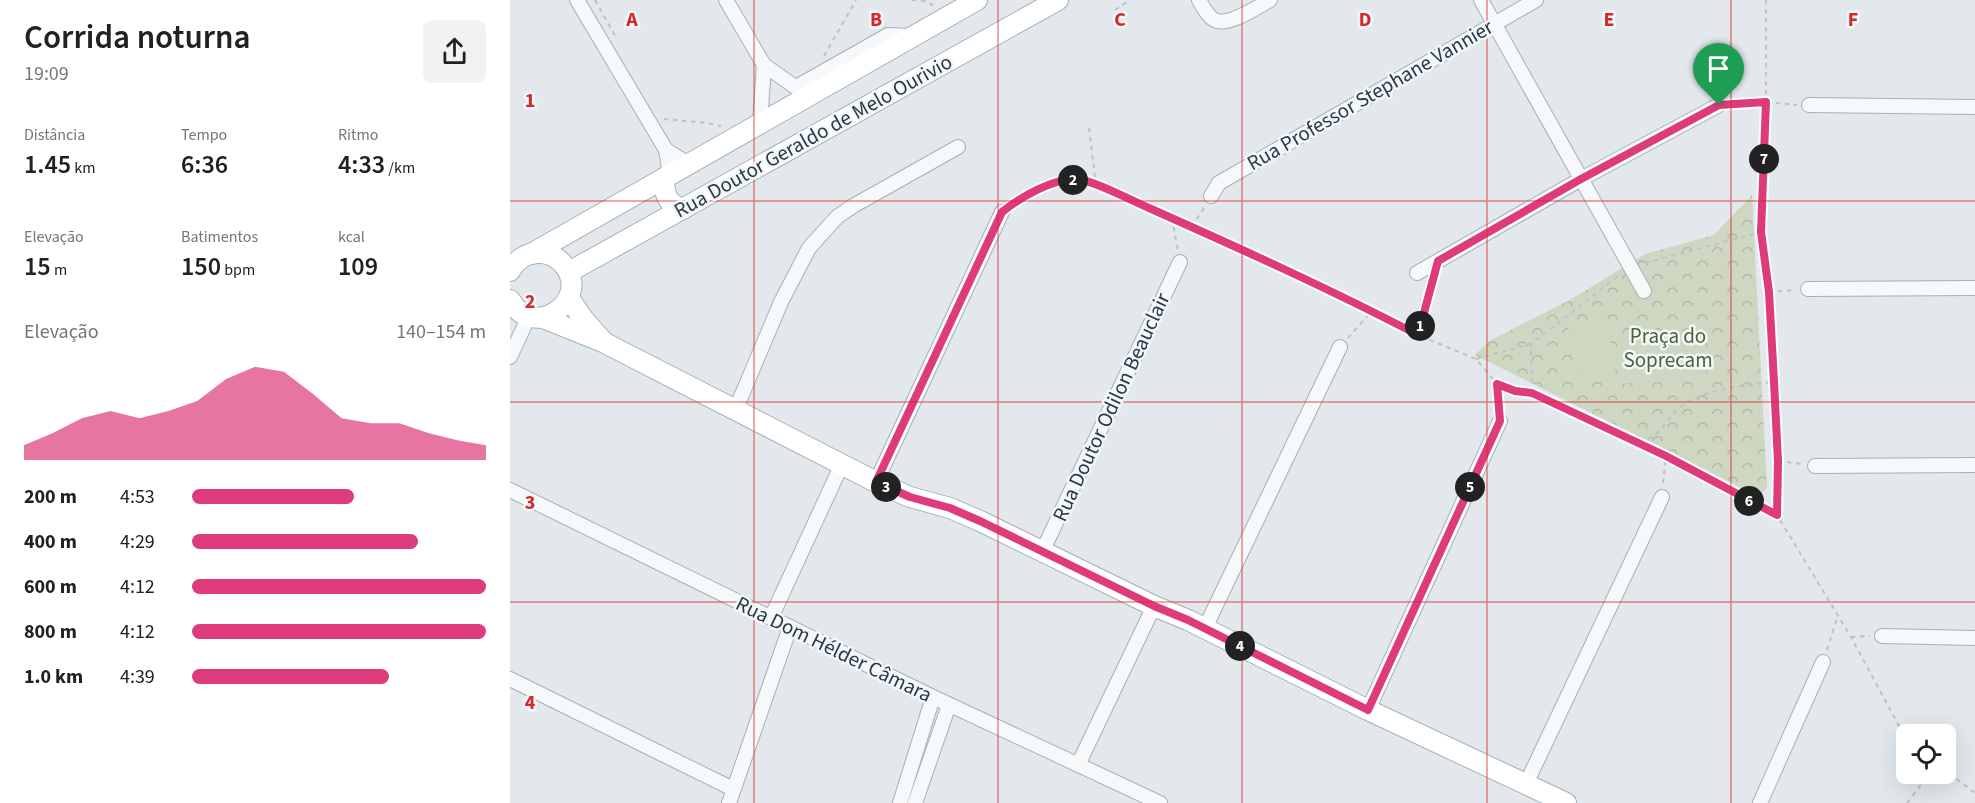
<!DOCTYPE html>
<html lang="pt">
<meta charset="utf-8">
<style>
:root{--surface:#fff;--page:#f2f2f2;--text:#202124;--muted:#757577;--accent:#dd3b7c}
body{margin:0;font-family:"Source Sans 3",sans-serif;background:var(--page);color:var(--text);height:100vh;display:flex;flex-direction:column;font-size:22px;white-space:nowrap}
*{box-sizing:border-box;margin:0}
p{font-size:20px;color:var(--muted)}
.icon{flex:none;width:33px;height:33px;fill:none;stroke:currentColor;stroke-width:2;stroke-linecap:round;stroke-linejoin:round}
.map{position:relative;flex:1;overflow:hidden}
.panel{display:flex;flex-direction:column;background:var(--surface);width:510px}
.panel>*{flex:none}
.buttons{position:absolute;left:1386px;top:724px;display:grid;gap:12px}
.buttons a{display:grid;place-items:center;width:60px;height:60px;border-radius:9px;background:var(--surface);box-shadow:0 6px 24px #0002;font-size:30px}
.pin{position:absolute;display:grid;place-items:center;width:51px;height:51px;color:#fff;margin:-62px -26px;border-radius:50% 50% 50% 0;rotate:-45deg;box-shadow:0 0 6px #0007}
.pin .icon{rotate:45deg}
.km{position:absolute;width:30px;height:30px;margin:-15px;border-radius:50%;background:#222;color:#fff;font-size:16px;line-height:30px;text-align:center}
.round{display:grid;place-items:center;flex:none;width:63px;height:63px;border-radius:9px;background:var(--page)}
.headline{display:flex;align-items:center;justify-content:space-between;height:102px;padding:0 24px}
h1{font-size:33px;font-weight:600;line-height:45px}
.stats{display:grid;grid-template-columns:repeat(3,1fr);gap:9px;height:102px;padding:6px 24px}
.stats div{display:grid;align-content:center}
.stats b{font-size:26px;font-weight:600}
.stats small{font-size:16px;font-weight:400}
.stats p{font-size:16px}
.chart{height:168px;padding:12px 24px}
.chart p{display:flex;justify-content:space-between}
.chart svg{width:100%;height:108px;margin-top:6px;fill:var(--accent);opacity:.7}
ul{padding:0 24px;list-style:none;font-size:20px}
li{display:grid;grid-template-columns:96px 72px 1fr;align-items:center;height:45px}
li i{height:15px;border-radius:8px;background:var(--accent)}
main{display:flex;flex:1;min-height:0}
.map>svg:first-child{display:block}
.park{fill:url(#park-crowns)}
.pitch{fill:#cdd7c2}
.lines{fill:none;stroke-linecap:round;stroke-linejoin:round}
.street-casing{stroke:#a6b0b7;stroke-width:16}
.secondary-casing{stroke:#a6b0b7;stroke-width:22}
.path{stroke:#bcc3c8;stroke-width:2;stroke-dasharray:4.5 4.5;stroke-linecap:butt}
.street{stroke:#f6f8fa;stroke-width:14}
.secondary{stroke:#fff;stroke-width:20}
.route-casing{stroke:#fff;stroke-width:12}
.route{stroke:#dd3b7c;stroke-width:8}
.grid{fill:none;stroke:#d62828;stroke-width:1.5;stroke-opacity:0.55}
.labels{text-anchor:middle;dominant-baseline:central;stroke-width:5;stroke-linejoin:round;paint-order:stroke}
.street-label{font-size:21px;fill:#283a46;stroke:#f2f7f9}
.park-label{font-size:21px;fill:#496334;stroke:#f2f7f9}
.grid-label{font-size:20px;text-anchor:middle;font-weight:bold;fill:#d62828;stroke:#f2f7f9;stroke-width:5;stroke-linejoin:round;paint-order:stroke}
</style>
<main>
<section class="panel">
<div class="headline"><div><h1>Corrida noturna</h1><p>19:09</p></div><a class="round"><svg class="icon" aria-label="share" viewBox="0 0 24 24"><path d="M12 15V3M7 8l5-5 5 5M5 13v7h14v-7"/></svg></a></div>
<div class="stats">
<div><p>Distância</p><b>1.45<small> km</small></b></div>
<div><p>Tempo</p><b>6:36</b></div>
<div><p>Ritmo</p><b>4:33<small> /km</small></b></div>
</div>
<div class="stats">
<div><p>Elevação</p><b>15<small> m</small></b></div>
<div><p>Batimentos</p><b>150<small> bpm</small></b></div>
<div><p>kcal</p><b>109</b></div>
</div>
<div class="chart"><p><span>Elevação</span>140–154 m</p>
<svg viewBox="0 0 160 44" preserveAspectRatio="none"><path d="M0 44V38L10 33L20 27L30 24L40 27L50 24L60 20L70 11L80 6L90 8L100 17L110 27L120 29L130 29L140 33L150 36L160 38V44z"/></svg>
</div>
<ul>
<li><b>200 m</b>4:53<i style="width:55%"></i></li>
<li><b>400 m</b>4:29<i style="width:77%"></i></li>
<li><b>600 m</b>4:12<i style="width:100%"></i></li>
<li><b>800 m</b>4:12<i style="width:100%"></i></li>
<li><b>1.0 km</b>4:39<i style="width:67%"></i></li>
</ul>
</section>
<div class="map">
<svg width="1465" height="803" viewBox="0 0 1465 803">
<defs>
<pattern id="park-crowns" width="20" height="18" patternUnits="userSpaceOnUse" patternTransform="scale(1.5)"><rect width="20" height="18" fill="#cdd7c2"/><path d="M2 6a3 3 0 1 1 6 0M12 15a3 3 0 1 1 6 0" fill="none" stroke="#b0b9a8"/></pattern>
</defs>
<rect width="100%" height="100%" fill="#e2e8ec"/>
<!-- park -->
<polygon class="park" points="1242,195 1257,488 1246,499 1228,486 965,355 979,341 1058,301 1135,254 1204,235"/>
<!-- pitch -->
<g class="pitch">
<polygon points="1097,316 1106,377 1070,383 1058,326"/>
<polygon points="1191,328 1198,371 1113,384 1107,344"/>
</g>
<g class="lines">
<defs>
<g id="street">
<polyline points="67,0 156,150"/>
<polyline points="216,0 254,65 291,91"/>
<path d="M689,0c4,7 10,19 18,21 14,4 42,-15 53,-21"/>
<polyline points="971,0 1134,291"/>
<polyline points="286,87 378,35 402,36"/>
<polyline points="1299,105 1465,107"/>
<polyline points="250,123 254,65"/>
<polyline points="160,175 156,150 179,164"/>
<polyline points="701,196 709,183 1026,0"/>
<polyline points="907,273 1071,179 1209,105"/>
<polyline points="1298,289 1465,288"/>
<polyline points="0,357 19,316"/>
<polyline points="225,411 271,302 299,248 327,217 343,206 448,147"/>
<polyline points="1305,466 1465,465"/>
<polyline points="366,482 492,212"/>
<polyline points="0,490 423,697 650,803"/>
<polyline points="532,552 670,262"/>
<polyline points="261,618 332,464"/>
<polyline points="695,628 830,347"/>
<polyline points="1372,636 1465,638"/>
<polyline points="0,679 223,789"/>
<polyline points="858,710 990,421"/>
<polyline points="568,765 644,606"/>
<polyline points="1016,784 1152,497"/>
<polyline points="219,803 280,627"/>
<polyline points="390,803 423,697"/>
<polyline points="405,803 439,705"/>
<polyline points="1250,803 1313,662"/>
</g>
<g id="secondary">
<path d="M154,178c0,15 3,27 19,31"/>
<polyline points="21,254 467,0"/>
<path d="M0,271c6,-11 17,-19 30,-18 8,0 16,4 21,9 35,34 -26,82 -51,38"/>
<polyline points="59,272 548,0"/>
<polyline points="59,298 74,320 92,340"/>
<polyline points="33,318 93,342 366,482 400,497 440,508 470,521 644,606 678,620 858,710 1056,803"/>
</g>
</defs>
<!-- street casing -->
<use href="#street" class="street-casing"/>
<!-- secondary casing -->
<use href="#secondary" class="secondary-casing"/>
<!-- path -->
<g class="path">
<polyline points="85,0 107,39"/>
<polyline points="402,0 416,1 424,6"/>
<polyline points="1256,0 1256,102 1251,232 1259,292 1264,382 1268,461 1267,515 1341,637 1396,739"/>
<polyline points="605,10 620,0"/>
<polyline points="314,56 346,0"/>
<polyline points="1221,104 1256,102 1287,105"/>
<polyline points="154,119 198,123 211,126"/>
<polyline points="579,128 586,185"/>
<polyline points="501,204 537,186 552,182 568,179 586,185 682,227 845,303 908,335 966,359 987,384 1005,391 1022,393 1156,456 1267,515"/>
<polyline points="662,218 668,251"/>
<polyline points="682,227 695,206"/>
<polyline points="1135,263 1251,232"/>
<polyline points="1259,292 1286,290"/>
<polyline points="908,335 924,278"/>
<polyline points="838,338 862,311"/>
<polyline points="966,359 1021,344"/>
<polyline points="987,384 989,408"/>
<polyline points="1022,392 1021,344 1111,274"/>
<path d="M1130,442c21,-6 23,-19 37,-32 24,-21 67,-25 97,-28"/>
<polyline points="1268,461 1292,464"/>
<polyline points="1153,483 1156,456"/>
<polyline points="1341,637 1360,636"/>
<polyline points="1317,650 1328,615"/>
<polyline points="1397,803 1417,777 1444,777 1465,793"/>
</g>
<!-- street -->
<use href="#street" class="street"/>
<!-- secondary -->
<use href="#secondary" class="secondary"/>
</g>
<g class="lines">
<defs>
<path id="route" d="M1256,102l-5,130 8,60 5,90 4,79 -1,54 -111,-59 -134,-63 -17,-2 -18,-7 3,37 -132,289 -180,-90 -34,-14 -174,-85 -30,-13 -40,-11 -34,-15 126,-270c19,-15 49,-33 75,-33 16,1 55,22 72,29 90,40 181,81 269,127l20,-74 143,-82 138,-74z"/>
</defs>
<!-- route casing -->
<use href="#route" class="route-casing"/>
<!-- route -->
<use href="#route" class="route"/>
</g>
<!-- grid -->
<path class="grid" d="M244,0v803M488,0v803M732,0v803M977,0v803M1221,0v803M0,201h1465M0,402h1465M0,602h1465"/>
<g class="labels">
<!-- street labels -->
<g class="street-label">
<text transform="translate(860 95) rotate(-30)">Rua Professor Stephane Vannier</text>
<text transform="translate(303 136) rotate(-29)">Rua Doutor Geraldo de Melo Ourivio</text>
<text transform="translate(601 407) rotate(-65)">Rua Doutor Odilon Beauclair</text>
<text transform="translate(324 649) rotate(26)">Rua Dom Hélder Câmara</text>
</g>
<!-- park labels -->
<g class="park-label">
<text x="1158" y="336">Praça do<tspan x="1158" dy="24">Soprecam</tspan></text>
</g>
</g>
<g class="grid-label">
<text x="122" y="26">A</text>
<text x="366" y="26">B</text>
<text x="610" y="26">C</text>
<text x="855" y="26">D</text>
<text x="1099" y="26">E</text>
<text x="1343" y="26">F</text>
<text x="20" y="107">1</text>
<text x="20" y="308">2</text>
<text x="20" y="509">3</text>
<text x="20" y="709">4</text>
</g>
</svg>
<div class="buttons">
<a><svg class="icon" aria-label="locate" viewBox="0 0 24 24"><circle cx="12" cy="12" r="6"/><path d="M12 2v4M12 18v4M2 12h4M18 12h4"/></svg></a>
</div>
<div class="pin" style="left:1209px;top:105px;background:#1e9e55"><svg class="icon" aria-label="arrive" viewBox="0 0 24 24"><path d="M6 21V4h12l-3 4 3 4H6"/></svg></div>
<b class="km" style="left:910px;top:326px">1</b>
<b class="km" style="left:563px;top:180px">2</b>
<b class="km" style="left:376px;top:487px">3</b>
<b class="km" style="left:730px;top:646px">4</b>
<b class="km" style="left:960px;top:487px">5</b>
<b class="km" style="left:1239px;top:501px">6</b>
<b class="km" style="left:1254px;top:159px">7</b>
</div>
</main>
